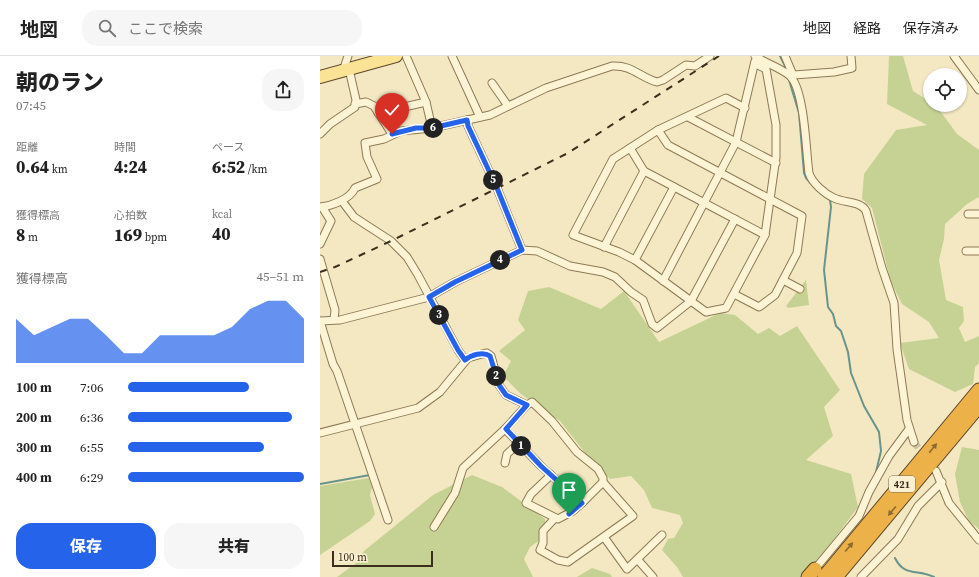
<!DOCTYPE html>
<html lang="ja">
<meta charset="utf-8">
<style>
:root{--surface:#fff;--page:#f6f6f6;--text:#222;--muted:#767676;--line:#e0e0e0;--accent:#2563eb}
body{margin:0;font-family:"Source Serif 4","Noto Sans JP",serif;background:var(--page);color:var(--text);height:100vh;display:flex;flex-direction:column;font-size:15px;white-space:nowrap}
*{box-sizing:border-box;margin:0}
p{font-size:13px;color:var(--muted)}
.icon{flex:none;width:22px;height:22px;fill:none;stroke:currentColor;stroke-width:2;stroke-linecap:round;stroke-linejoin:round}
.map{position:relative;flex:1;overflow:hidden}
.panel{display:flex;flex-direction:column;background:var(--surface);width:320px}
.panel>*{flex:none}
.fabs{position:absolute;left:603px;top:12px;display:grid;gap:8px}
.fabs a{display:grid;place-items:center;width:44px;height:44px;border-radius:50%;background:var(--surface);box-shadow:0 1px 3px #0004;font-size:20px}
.scale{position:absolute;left:12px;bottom:10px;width:101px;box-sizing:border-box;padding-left:4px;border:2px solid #3c2e1c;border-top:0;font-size:11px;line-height:14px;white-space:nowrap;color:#3c2e1c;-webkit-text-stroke:3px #f9f1d1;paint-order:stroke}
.pin{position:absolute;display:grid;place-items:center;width:34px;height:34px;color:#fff;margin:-41px -17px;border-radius:50% 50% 50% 0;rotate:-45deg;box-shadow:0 0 4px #0007}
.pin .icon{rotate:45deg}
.km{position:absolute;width:20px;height:20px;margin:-10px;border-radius:50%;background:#222;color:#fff;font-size:11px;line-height:20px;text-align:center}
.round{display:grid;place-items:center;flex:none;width:42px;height:42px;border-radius:16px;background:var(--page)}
.overview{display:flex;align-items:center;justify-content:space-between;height:68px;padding:0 16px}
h1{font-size:22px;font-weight:800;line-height:30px}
.stats{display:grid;grid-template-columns:repeat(3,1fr);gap:6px;height:68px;padding:4px 16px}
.stats div{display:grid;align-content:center}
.stats b{font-size:17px;font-weight:800}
.stats small{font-size:11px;font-weight:400}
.stats p{font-size:11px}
.chart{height:112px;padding:8px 16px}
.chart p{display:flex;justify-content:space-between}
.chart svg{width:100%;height:72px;margin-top:4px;fill:var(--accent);opacity:.7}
.button{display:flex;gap:8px;margin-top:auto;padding:8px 16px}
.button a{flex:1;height:46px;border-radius:16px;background:var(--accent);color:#fff;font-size:16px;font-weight:800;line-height:46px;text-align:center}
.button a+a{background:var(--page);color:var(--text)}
ul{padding:0 16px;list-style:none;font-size:13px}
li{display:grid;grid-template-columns:64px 48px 1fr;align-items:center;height:30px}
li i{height:10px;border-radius:5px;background:var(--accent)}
header{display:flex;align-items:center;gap:24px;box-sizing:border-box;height:56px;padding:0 20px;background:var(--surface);border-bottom:1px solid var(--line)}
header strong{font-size:19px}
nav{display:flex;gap:22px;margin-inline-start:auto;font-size:14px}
.search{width:280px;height:36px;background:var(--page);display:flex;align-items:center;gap:10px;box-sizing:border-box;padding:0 14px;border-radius:16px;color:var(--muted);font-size:15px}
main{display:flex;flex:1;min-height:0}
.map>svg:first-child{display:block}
.green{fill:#c6d293}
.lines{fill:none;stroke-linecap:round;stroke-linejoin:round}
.stream{stroke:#69948d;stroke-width:2}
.street-tunnel{stroke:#cec3a0;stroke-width:7;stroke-dasharray:7 3.5;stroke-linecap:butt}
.street-casing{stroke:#8e7956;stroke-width:9}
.primary-casing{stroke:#5c462b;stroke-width:14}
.highway-casing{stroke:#5c462b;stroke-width:15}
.street{stroke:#fcf4d5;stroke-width:7}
.primary{stroke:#fae394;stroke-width:12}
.highway{stroke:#ecb148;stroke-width:13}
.rail{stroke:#3c2e1c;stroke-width:2;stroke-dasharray:7 7;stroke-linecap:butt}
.oneway{fill:#8b6930}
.route-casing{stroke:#fff;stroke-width:8}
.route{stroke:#2563eb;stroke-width:5}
.labels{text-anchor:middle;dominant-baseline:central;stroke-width:3.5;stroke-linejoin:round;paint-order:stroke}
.shield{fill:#f9f1d1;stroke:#756852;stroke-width:1}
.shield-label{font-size:10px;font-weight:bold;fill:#3c2e1c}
</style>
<header>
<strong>地図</strong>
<div class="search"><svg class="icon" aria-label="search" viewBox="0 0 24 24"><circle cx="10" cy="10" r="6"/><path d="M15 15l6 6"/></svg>ここで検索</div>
<nav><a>地図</a><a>経路</a><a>保存済み</a></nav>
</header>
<main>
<section class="panel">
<div class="overview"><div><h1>朝のラン</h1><p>07:45</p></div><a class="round"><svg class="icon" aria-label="share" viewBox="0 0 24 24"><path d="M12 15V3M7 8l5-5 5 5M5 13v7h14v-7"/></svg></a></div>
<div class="stats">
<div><p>距離</p><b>0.64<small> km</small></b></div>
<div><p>時間</p><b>4:24</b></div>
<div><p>ペース</p><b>6:52<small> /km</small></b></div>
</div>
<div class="stats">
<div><p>獲得標高</p><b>8<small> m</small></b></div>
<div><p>心拍数</p><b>169<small> bpm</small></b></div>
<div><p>kcal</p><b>40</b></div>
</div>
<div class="chart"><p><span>獲得標高</span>45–51 m</p>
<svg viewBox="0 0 160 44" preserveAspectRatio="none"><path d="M0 44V17L10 27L20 22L30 17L40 17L50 27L60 38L70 38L80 27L90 27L100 27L110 27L120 22L130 11L140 6L150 6L160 17V44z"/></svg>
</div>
<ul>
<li><b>100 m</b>7:06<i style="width:69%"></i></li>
<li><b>200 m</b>6:36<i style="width:93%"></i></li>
<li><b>300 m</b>6:55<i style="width:77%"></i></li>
<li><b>400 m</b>6:29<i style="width:100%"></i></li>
</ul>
<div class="button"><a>保存</a><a>共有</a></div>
</section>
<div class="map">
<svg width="659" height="521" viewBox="0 0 659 521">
<rect width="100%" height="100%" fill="#f3e8c1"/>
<!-- green -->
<g class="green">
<polygon points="569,0 583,0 593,35 610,46 610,49 618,52 637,78 659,94 659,141 647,148 625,168 624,183 619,204 626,244 643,251 644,265 639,272 645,286 659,280 659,307 655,311 653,328 635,336 589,313 580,287 619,282 609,266 582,248 571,226 552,152 542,143 544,118 576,74 607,69 567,48"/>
<polygon points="486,224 489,249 468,252 466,250"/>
<polygon points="229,231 281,253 304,235 339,286 400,257 415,259 438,278 449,272 460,280 477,270 520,334 504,351 513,380 486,404 531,418 538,451 486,521 363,521 357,511 342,494 348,483 354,482 363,467 360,459 332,452 324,434 311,420 290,423 266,398 240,365 201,338 183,320 191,305 179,295 205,274 198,264 208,235"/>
<polygon points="642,391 659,394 659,473 649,465 640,446 635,418"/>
<polygon points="152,419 182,431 225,463 226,480 210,491 204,503 213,521 17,521 35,508 44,495 113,439"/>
<polygon points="49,422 52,431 50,439 55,458 50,465 0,499 0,430"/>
<polygon points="272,512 290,518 292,521 257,521"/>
</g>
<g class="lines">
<!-- stream -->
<g class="stream">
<polyline points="460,0 467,14"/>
<polyline points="469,24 479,57 484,117 486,122 498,135"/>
<polyline points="507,142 510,144 511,151 504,214 508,251 513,258 516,270 521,275 528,296 531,317 544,350 559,376 561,395 556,416"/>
<polyline points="0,428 50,419"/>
<path d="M575,502c9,19 23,11 39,19"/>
</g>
<!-- street-tunnel -->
<polyline class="street-tunnel" points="594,386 606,402"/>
<defs>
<g id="street">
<polyline points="86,0 106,46 112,72"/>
<polyline points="132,0 160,61"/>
<path d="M435,0c10,7 24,11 34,19 16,13 17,78 20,98 3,10 16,21 25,25 10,5 27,3 32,13l16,57 12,35 3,46 10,71 7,22"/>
<polyline points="465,0 473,19"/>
<polyline points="634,0 659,34"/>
<polyline points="23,15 28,0"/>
<polyline points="471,21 474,19 514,16 532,12 531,0"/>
<polyline points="172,27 188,50"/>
<polyline points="35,48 46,46 54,50 72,78"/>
<polyline points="425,52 406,42 338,74 293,103 253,179 299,196 315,204 386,256 406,252 445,179 456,101 456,69 446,13 436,8"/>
<polyline points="58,57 106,46"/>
<polyline points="368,61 456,107"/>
<polyline points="147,64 148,70 177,132 202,194"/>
<polyline points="338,74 348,89 482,160 477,197 455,239 439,251 414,238"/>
<polyline points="0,78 10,68 35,51 36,44 29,13"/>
<polyline points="310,92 324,115 445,179"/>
<polyline points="22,145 34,161 71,185 87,201 98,219 138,294 145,304"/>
<path d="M0,151c12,-1 30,-8 35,-19l22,-9 -10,-22 -2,-14 19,-4 17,-8 31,-3 58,-13 56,-27 66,-22c21,-1 27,11 45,16l6,-2 23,-15 9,1 15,-10"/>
<polyline points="648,158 659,158"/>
<polyline points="0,188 11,165 2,151"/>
<polyline points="284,191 324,115"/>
<polyline points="646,195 659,195"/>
<polyline points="0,203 15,254 14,263"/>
<polyline points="315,204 354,131"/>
<polyline points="463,224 480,233"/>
<polyline points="343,225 416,86 435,5"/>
<polyline points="0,265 20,264 109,241 135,226 202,194 217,195 250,210 283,216 295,221 311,236 323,244 332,268 337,272 371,245 415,163"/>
<polyline points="0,265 13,308 17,315 68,464"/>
<polyline points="207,349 212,346 232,365 257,396 278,413 283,422 283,426"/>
<polyline points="185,373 221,410 262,447 283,426 313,460 248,506 238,504 220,494 223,487 223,475 235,462"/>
<polyline points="0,377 98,352 120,336 148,302 162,298 167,297 171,300 179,329 186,339 207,349 185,373 143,412 135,437 114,471"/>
<polyline points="185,407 187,398 199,387"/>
<polyline points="616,415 629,447 659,484"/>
<polyline points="231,419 211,438 206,447 238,463 253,455 262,447"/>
<polyline points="284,481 307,513 342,479"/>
<polyline points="318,504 333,521"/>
<polyline points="497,514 495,513 539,460 549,436 569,400 589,373"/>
<polyline points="541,521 578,483 598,450 622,426"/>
</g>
<polyline id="primary" points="0,21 76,0"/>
<g id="highway">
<polyline points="488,521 495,513"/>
<polyline points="504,521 659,334"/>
<polyline points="516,521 659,350"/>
</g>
</defs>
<!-- street casing -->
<use href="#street" class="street-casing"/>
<!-- primary casing -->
<use href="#primary" class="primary-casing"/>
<!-- highway casing -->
<use href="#highway" class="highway-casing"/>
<!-- street -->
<use href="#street" class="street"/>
<!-- primary -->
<use href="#primary" class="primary"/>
<!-- highway -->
<use href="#highway" class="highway"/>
<!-- rail -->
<polyline class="rail" points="0,216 15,211 71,185 248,97 399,0"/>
</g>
<!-- one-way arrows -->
<defs><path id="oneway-solid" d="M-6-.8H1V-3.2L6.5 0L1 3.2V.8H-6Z"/></defs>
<g class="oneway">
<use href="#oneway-solid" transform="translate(613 392) rotate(-51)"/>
<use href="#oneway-solid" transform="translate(572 455) rotate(130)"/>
<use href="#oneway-solid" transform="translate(529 491) rotate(-50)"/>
</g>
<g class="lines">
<defs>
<path id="route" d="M72,78l24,-6h16l35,-8 1,6 29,62 25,62 -67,32 -26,15 29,53 7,10c6,-5 18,-9 25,-4l9,29 7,10 21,10 -21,24 35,37 41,37 -13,11"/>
</defs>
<!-- route casing -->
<use href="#route" class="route-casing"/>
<!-- route -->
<use href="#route" class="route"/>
</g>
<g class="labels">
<!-- shield labels -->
<rect class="shield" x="569" y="420" width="26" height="16" rx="3"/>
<g class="shield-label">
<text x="582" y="428">421</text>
</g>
</g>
</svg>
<div class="fabs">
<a><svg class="icon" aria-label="locate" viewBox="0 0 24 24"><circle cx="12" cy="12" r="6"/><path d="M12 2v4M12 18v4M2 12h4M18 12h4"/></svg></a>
</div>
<div class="scale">100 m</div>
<div class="pin" style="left:249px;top:458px;background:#1e9e55"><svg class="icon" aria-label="arrive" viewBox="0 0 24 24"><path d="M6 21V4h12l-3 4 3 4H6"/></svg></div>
<div class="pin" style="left:72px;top:78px;background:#d93025"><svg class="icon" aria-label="check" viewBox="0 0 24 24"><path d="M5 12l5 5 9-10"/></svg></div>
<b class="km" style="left:201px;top:390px">1</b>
<b class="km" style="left:176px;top:320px">2</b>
<b class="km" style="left:119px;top:259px">3</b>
<b class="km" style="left:180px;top:204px">4</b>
<b class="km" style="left:173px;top:124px">5</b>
<b class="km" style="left:113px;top:72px">6</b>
</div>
</main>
